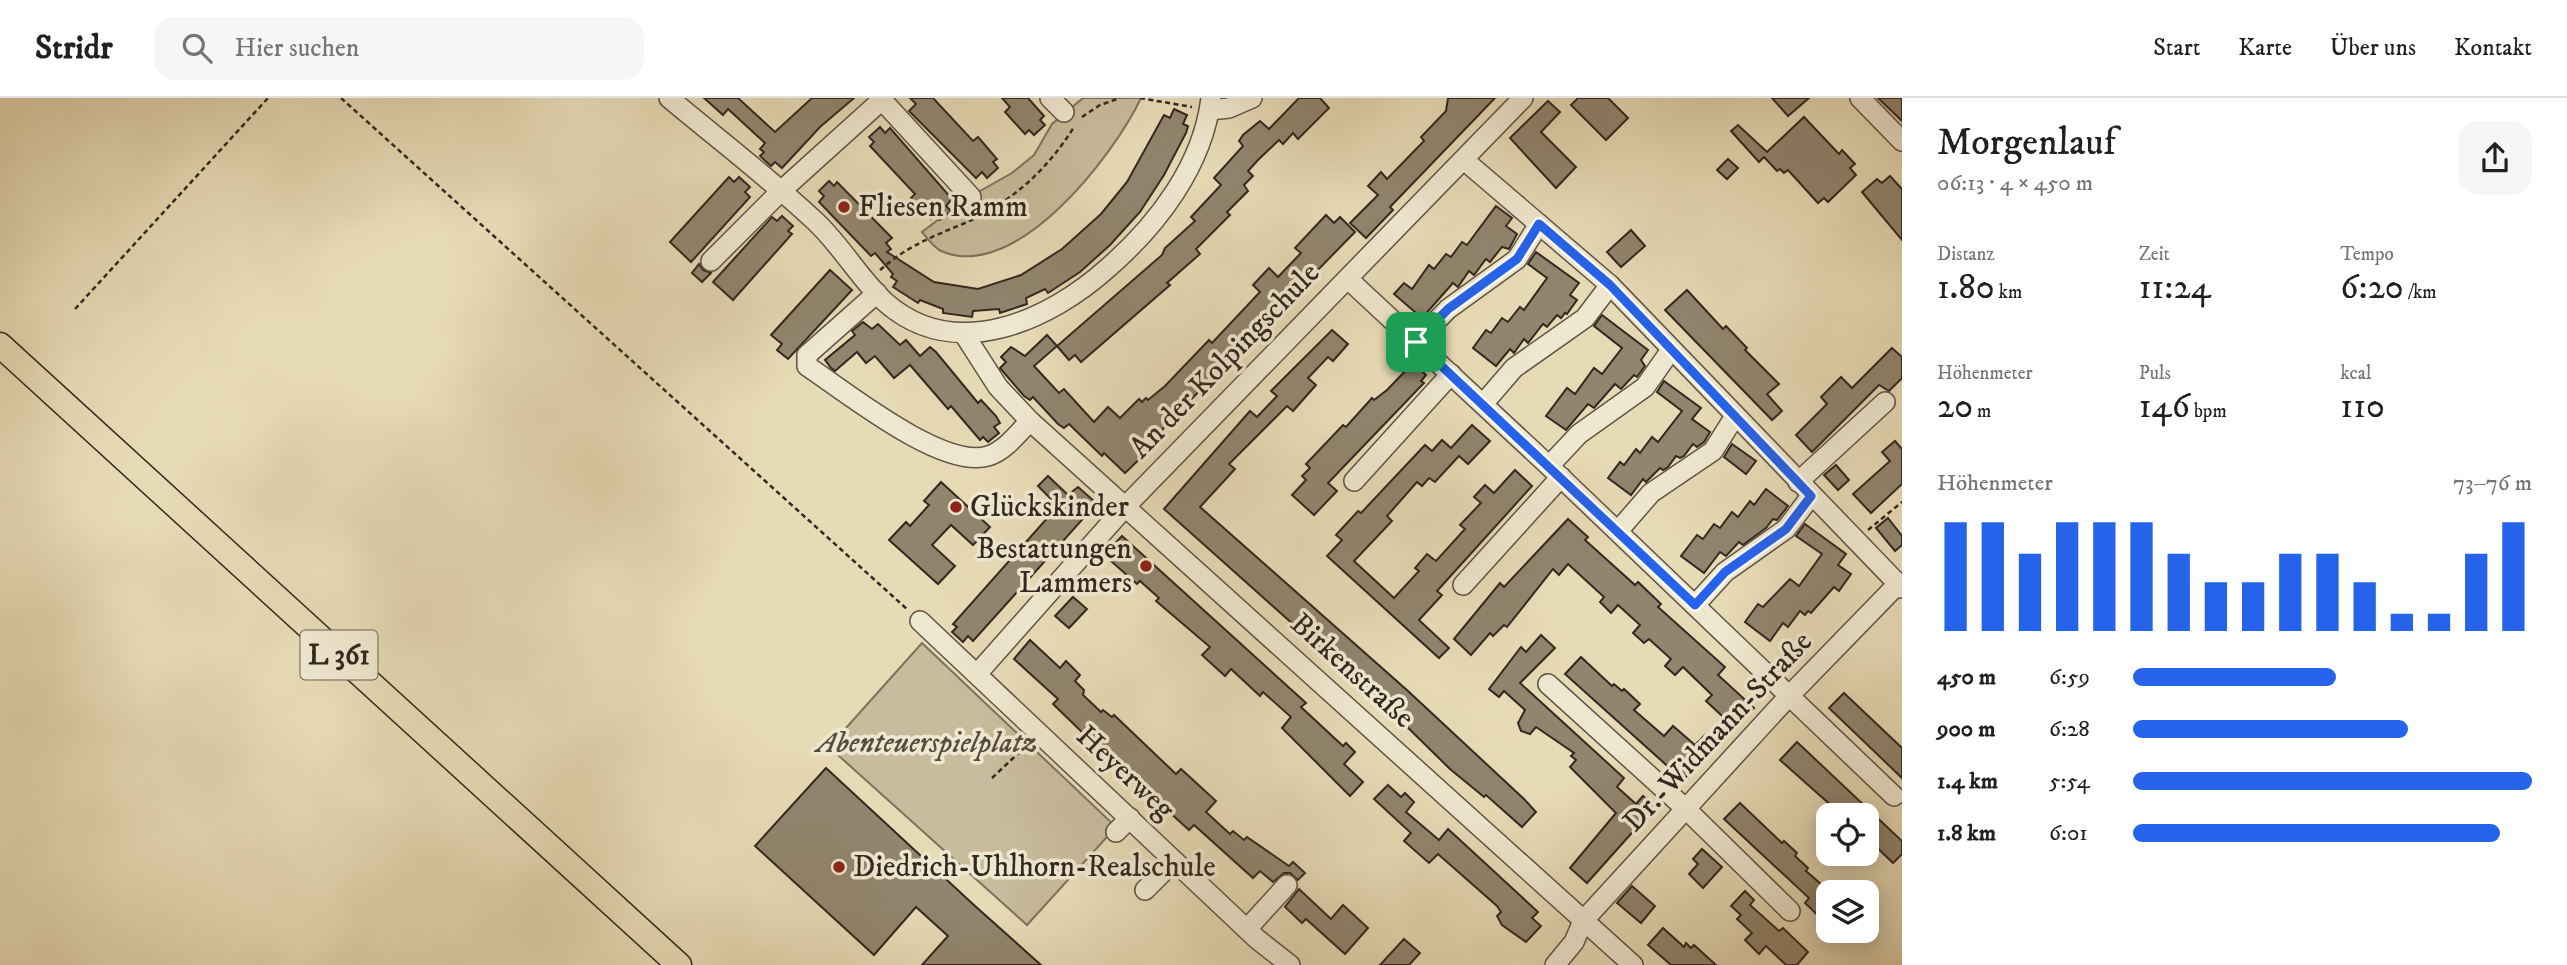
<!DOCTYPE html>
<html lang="de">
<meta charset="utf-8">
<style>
:root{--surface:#fff;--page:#f6f6f6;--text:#202124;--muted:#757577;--line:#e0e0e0;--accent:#2563eb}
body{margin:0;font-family:"IM FELL DW Pica",serif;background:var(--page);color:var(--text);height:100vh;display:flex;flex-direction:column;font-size:26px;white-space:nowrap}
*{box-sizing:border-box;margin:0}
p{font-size:23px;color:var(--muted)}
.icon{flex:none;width:38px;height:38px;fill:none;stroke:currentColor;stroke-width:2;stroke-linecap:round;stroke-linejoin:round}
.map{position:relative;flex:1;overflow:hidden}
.drawer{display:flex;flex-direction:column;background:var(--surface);width:665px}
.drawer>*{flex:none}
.fabs{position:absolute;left:1816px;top:705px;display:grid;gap:14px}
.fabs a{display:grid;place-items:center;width:63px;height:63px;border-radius:14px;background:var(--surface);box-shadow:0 4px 18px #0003;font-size:35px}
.pin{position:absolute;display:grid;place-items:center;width:60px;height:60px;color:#fff;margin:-30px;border-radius:14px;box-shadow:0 4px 10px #0006}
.round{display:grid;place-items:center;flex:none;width:74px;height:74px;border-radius:21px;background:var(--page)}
.head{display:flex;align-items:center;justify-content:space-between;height:119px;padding:0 35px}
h1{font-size:38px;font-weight:600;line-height:52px}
.figures{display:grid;grid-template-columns:repeat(3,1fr);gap:10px;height:119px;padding:7px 35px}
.figures div{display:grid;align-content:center}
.figures b{font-size:35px;font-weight:600}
.figures small{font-size:19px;font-weight:400}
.figures p{font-size:19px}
.chart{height:196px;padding:14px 35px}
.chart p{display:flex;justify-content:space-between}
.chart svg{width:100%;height:126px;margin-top:7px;stroke:var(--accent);stroke-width:6}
ul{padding:0 35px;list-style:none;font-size:23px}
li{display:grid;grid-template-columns:112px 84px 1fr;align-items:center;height:52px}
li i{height:18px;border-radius:9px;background:var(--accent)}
header{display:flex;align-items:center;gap:42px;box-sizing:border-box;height:98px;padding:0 35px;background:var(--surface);border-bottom:2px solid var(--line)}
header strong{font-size:33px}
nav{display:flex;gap:38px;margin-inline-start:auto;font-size:24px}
.search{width:490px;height:63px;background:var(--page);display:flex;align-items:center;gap:18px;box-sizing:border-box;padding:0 24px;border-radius:21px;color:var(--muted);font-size:26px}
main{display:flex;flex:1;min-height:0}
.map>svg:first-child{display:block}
.green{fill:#c8bc9c;stroke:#7e725e;stroke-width:2}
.building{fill:#91856e;stroke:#332720;stroke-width:2}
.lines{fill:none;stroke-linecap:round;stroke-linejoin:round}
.minor-casing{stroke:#605446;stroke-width:22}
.major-casing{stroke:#332720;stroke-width:27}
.path{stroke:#332720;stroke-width:2.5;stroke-dasharray:5 3.5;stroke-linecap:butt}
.minor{stroke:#efe8d0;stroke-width:19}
.major{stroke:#e7dbb6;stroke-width:24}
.route-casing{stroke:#fff;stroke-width:14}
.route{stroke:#2563eb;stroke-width:9}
.poi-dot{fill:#8f2418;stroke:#efe8d0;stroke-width:2.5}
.labels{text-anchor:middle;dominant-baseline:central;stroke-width:7;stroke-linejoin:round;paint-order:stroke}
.shield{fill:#efe8d0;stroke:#6b6155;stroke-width:2}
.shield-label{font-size:28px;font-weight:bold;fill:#332720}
.poi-label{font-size:30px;fill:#332720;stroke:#efe8d0;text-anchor:start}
.street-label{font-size:30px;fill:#332720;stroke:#efe8d0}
.park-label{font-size:30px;font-style:italic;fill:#584c3f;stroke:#efe8d0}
</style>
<header>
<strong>Stridr</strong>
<div class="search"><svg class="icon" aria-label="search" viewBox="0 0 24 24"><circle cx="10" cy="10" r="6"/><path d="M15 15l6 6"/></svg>Hier suchen</div>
<nav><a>Start</a><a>Karte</a><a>Über uns</a><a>Kontakt</a></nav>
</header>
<main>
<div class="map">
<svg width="1902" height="867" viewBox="0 0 1902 867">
<rect width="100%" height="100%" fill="#e7dbb6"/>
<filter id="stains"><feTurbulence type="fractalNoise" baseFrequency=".00286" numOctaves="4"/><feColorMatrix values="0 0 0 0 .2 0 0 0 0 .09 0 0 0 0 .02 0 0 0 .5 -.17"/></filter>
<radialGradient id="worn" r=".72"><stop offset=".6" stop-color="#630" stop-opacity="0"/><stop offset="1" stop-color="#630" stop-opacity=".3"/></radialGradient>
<!-- green -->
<g class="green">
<path d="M1083,0h58c-27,57 -125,186 -200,153 -7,-3 -14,-13 -19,-19l42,-32 48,-27 22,-18 18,-31z"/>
<polygon points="922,545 1116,729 1027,827 829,649"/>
</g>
<!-- building -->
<g class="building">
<polygon points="704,0 738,0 775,34 812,0 854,0 820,29 782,70 775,64 771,68 760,58 764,54 760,51 765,45 728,11 723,17"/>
<polygon points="910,0 933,0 973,43 978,39 997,61 993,64 998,70 987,80 982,74 976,80 909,13 916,6"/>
<polygon points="1002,0 1028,0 1044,18 1040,22 1045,27 1034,37 1029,32 1025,36 1005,14 1010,9"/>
<polygon points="1299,0 1320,0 1329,10 1298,41 1293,35 1283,46 1279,42 1258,62 1248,73 1253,78 1244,87 1248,93 1227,114 1230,117 1196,151 1200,156 1167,185 1170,187 1081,264 1075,257 1069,262 1057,248 1162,157 1165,150 1195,123 1191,119 1221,87 1214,80 1243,48 1239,43 1243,37 1260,23 1269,31"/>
<polygon points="1448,0 1495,0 1390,109 1393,112 1366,140 1350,125 1378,97 1368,88 1381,74 1387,81 1424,43 1421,39 1446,13"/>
<polygon points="1578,0 1608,0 1628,20 1606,42 1571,7"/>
<polygon points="1772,0 1809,0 1788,18"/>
<polygon points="1878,0 1902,0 1902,23"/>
<polygon points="1548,3 1560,14 1541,34 1576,69 1556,90 1510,40"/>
<polygon points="1174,11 1187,17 1183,26 1188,28 1186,35 1164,77 1140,114 1110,147 1080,174 1048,195 1045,191 1026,200 1027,206 1000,215 999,211 973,213 972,219 943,215 943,211 920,202 918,205 893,189 897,183 891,179 893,176 875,155 871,158 819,104 824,98 819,93 829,83 834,88 837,84 892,140 886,145 891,151 887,154 934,184 978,191 1021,177 1062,151 1101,116 1127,84 1164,17 1170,20"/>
<polygon points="1804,19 1839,56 1842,52 1855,66 1850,70 1856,77 1828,104 1824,100 1818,105 1788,72 1784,75 1780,71 1777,73 1764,59 1759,64 1731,33 1738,27 1767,54"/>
<polygon points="880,29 885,35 890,30 952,101 946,108 951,113 940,122 935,117 931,121 911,100 915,96 870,48 874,44 869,39"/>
<polygon points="1728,61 1738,70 1727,81 1717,72"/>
<polygon points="1890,78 1902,91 1902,142 1862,94 1877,81 1882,85"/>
<polygon points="729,79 734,84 739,79 750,89 745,94 750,99 691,164 670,144"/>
<polygon points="1496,108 1512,120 1506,128 1517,136 1509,151 1502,149 1490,164 1486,161 1474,177 1469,173 1458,189 1453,185 1422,220 1394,196 1404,185 1412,191 1429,167 1434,171 1446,156 1451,159 1462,144 1467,147"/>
<polygon points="1326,117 1334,125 1340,119 1355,134 1167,326 1149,348 1151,350 1125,375 1104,355 1102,358 1069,326 1064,330 1058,326 1033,299 1030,302 1024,298 1000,270 1006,264 1001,259 1011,249 1025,258 1047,237 1057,248 1034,268 1059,295 1064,291 1094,324 1108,309 1120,320 1139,301 1142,304 1146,300 1148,302 1165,288 1209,242 1212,245 1260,194 1253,187 1269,170 1278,179 1301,155 1295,150"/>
<polygon points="782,118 793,128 788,133 792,136 733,202 713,184 772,119 777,123"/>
<polygon points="1631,132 1645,148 1621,169 1607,154"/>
<polygon points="1536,154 1579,185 1570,197 1577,202 1567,216 1565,215 1561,220 1557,217 1547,229 1543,226 1528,245 1524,241 1514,255 1510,251 1496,268 1473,250 1486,232 1491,235 1502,220 1508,224 1520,209 1524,212 1547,180 1528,166"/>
<polygon points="699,166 703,172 711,175 702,184 692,175"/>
<polygon points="830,172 852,192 788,261 777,252 782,246 771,237"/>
<polygon points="1687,192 1723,231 1726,228 1747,250 1745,252 1779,286 1767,296 1782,313 1772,322 1665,212"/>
<polygon points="1602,217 1648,252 1641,262 1645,268 1637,279 1634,277 1621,291 1615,286 1594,310 1588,306 1566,332 1546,318 1567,290 1575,296 1594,270 1602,276 1622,250 1594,228"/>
<polygon points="863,224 872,231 878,226 900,247 906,242 920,258 930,249 936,254 978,305 981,302 996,318 1000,325 994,329 999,335 988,344 983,339 980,342 951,308 948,311 910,267 894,280 875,258 866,265 857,254 835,273 831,270 825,262 855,237 852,233"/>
<polygon points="1332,232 1348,246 1333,263 1328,259 1308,280 1316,287 1293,313 1287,308 1229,366 1235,371 1200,409 1408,593 1524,701 1536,714 1522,729 1486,697 1484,699 1450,671 1396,618 1164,411 1250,313 1257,319 1277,298 1271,293"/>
<polygon points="1892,250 1902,259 1902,280 1889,293 1879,287 1812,354 1796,337 1827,306 1821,299 1841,279 1852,290"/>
<polygon points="1413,265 1426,277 1421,283 1424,285 1328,385 1337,393 1314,417 1292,397 1306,382 1302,378 1310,370 1306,366 1343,327 1346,329 1372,300 1374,302 1387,292"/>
<polygon points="1664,283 1701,310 1692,321 1710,334 1704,344 1697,349 1693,346 1684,358 1680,360 1676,358 1668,369 1663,372 1660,370 1646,384 1643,381 1631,397 1608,380 1620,364 1624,367 1636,351 1640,355 1652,339 1658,344 1682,313 1657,294"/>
<polygon points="1472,327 1490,343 1468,366 1459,358 1435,384 1429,380 1422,388 1417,384 1387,418 1392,423 1354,463 1394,500 1419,473 1415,470 1427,456 1436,463 1465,431 1460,427 1481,405 1474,399 1485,387 1494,395 1515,372 1532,388 1437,493 1442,497 1419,522 1449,550 1439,560 1327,458 1342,442 1336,437 1358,413 1361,415 1425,347 1432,353 1442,342 1451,350"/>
<polygon points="1895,343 1902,351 1902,386 1871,415 1853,396 1890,363 1882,354"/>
<polygon points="1732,346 1756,363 1746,376 1724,359"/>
<polygon points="1836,367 1849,382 1838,392 1824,377"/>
<polygon points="1048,378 1068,397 1078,389 1094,403 1088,410 1090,413 973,543 968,538 963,544 952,534 957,529 953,526 1058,408 1038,388"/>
<polygon points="941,384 990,429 973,447 951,427 932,447 955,468 938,486 889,442 906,424 910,428 929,407 924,403"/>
<polygon points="1766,391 1788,408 1777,422 1773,421 1766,430 1743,447 1739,444 1726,458 1720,454 1704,475 1681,458 1697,437 1703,441 1714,426 1720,430 1732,414 1738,419 1750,403 1754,407"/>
<polygon points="1888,420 1902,438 1902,447 1895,453 1876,430"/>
<polygon points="1568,421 1588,439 1585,442 1635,487 1638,484 1661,506 1658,509 1725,569 1718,577 1754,610 1735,630 1706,603 1712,597 1683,569 1675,577 1665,568 1671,561 1649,541 1644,545 1633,535 1640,527 1618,507 1611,515 1600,504 1604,499 1568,466 1559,477 1553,471 1507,529 1504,527 1493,538 1490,535 1471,557 1454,541 1500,485 1504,489"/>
<polygon points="1805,426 1846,456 1838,467 1851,476 1839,493 1834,489 1811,515 1808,513 1805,517 1800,513 1788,529 1783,525 1770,543 1745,524 1758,506 1763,509 1790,481 1799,488 1822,456 1796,438"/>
<polygon points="1122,438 1306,605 1301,609 1343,648 1346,645 1355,654 1344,666 1363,684 1350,698 1282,630 1291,619 1263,594 1260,598 1231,571 1225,578 1202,557 1210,549 1156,503 1159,500 1140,483 1137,486 1104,457"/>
<polygon points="1073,499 1087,511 1069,530 1055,518"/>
<polygon points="1541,537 1555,550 1520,585 1624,680 1617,689 1636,706 1643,698 1655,709 1587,785 1570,770 1616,715 1570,669 1576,662 1571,658 1574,655 1536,629 1530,636 1521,633 1518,625 1525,612 1504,593 1499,599 1489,591 1521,549 1526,554"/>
<polygon points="1030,542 1060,570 1066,563 1080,577 1075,583 1084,592 1083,597 1101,614 1103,612 1112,619 1114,617 1176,676 1181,671 1216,703 1206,714 1230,736 1233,733 1244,742 1247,739 1289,768 1293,764 1305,775 1298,782 1290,775 1284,775 1273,784 1260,773 1253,780 1194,727 1189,732 1155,701 1153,703 1053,606 1058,601 1014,561"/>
<polygon points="1581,559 1612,588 1614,586 1622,593 1624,591 1640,606 1634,612 1664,638 1673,628 1695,647 1705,637 1716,647 1683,682 1565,576"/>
<polygon points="1844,595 1902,650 1902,680 1829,610"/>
<polygon points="1797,644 1902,743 1902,756 1893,765 1867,740 1867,718 1843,718 1780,662"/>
<polygon points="826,670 975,808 1041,867 922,867 948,838 916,809 874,857 755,748"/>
<polygon points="1388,687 1401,699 1405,695 1414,704 1406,714 1439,742 1448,731 1538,814 1532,820 1541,828 1526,844 1502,827 1497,818 1501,814 1497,808 1438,756 1429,765 1404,743 1411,735 1374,701"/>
<polygon points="1740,705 1782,745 1784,743 1797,755 1795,758 1808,770 1806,773 1829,793 1829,828 1805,805 1809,800 1724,721"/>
<polygon points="1702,751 1722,769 1703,790 1689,776 1698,766 1693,761"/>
<polygon points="1632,788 1655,808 1641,825 1617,805"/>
<polygon points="1299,791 1331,821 1343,807 1368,830 1345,856 1306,821 1302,825 1285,809"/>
<polygon points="1745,793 1754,802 1750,807 1779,833 1783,830 1808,854 1797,867 1786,867 1766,848 1759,856 1745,842 1752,835 1737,821 1741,817 1731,808"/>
<polygon points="1663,830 1684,849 1686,845 1691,850 1694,847 1716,867 1671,867 1648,847"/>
<polygon points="1404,841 1420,855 1409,867 1380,867"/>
</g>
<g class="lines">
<defs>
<g id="minor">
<path d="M669,0c49,41 100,80 146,123 26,24 44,57 70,81 70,62 164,19 224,-35 49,-43 94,-102 102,-169"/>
<polyline points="1050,0 1064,14"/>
<polyline points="1860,0 1902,43"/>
<polyline points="882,2 971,99"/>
<polyline points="1210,12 1229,10 1252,0"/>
<polyline points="1464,62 1610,187 1902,490"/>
<polyline points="711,163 781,93 884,0"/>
<polyline points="1348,181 1549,368 1894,698"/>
<path d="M877,195l-70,62v11c39,26 136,104 181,90 17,-5 30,-23 42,-35"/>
<polyline points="964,236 998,289 1030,323 1633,867"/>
<polyline points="1416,244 1448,211 1517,161 1539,126"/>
<polyline points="1483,306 1514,270 1585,220 1610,187"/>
<polyline points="1549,368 1579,336 1645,289 1671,252"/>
<polyline points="1354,383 1451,276"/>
<polyline points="1798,384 1885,304"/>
<polyline points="1618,433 1651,395 1713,353 1735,318"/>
<polyline points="1463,487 1561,379"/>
<polyline points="1695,507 1725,474 1786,431 1811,398"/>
<polyline points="920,523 1257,841 1290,867"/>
<polyline points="977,576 1126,408 1523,0"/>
<polyline points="1548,586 1686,711 1790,813"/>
<polyline points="1116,734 1130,720"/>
<polyline points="1145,792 1174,763"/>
<polyline points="1247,831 1287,787"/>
<polyline points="1555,867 1574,844 1583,823 1789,598 1898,486"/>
</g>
<polyline id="major" points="0,247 679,867"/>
</defs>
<!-- minor casing -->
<use href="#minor" class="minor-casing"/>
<!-- major casing -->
<use href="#major" class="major-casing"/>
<!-- path -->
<g class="path">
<polyline points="341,0 908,512"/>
<polyline points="1140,0 1192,9"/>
<polyline points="1082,19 1100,7 1120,0"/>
<path d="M880,172c27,-24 54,-34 85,-47 47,-21 82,-53 109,-96"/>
<polyline points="75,211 268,0"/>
<polyline points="1868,432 1902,404"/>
<polyline points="992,680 1027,647"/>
</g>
<!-- minor -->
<use href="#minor" class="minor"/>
<!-- major -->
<use href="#major" class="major"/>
</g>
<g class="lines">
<defs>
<polygon id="route" points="1539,126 1610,187 1811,398 1786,431 1725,474 1695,507 1416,244 1448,211 1517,161"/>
</defs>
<!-- route casing -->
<use href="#route" class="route-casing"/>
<!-- route -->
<use href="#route" class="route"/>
</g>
<!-- markers -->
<g class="poi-dot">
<circle cx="844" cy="109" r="7"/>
<circle cx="956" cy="409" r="7"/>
<circle cx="1146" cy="468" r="7"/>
<circle cx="839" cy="769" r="7"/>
</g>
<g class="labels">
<!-- shield labels -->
<rect class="shield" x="300.5" y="532.5" width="77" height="49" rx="5"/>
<g class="shield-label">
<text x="339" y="557">L 361</text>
</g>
<!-- poi labels -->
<g class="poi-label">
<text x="858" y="109">Fliesen Ramm</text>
<text x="970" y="409">Glückskinder</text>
<text x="1132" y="451" text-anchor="end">Bestattungen<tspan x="1132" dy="34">Lammers</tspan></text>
<text x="853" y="769">Diedrich-Uhlhorn-Realschule</text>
</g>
<!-- street labels -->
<g class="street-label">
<text transform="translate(1225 263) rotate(-46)">An der Kolpingschule</text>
<text transform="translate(1352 573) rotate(42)">Birkenstraße</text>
<text transform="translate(1718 634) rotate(-47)">Dr.-Widmann-Straße</text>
<text transform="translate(1125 675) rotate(43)">Heyerweg</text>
</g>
<!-- park labels -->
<g class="park-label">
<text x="927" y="645">Abenteuerspielplatz</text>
</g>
</g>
<rect width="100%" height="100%" filter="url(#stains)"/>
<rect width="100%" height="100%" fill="url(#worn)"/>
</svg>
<div class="fabs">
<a><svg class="icon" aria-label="locate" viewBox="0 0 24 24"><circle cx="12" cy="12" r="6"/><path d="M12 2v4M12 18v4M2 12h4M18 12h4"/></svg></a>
<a><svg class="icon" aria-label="layers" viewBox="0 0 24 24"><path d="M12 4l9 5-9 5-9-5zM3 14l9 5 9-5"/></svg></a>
</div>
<div class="pin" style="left:1416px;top:244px;background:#1e9e55"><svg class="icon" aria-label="arrive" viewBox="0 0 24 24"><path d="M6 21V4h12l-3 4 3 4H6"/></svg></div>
</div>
<section class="drawer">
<div class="head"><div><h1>Morgenlauf</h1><p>06:13 · 4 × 450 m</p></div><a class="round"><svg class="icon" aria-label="share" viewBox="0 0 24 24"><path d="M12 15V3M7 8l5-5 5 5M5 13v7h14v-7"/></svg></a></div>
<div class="figures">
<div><p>Distanz</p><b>1.80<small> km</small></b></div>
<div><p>Zeit</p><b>11:24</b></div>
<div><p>Tempo</p><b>6:20<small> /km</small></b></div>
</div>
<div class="figures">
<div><p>Höhenmeter</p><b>20<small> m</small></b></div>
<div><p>Puls</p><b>146<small> bpm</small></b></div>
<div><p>kcal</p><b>110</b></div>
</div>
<div class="chart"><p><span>Höhenmeter</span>73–76 m</p>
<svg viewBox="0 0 160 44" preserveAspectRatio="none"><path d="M5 44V6M15 44V6M25 44V17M35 44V6M45 44V6M55 44V6M65 44V17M75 44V27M85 44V27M95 44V17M105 44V17M115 44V27M125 44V38M135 44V38M145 44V17M155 44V6"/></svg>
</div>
<ul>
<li><b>450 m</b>6:59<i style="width:51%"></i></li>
<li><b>900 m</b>6:28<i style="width:69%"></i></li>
<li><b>1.4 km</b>5:54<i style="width:100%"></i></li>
<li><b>1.8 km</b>6:01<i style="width:92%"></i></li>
</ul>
</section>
</main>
